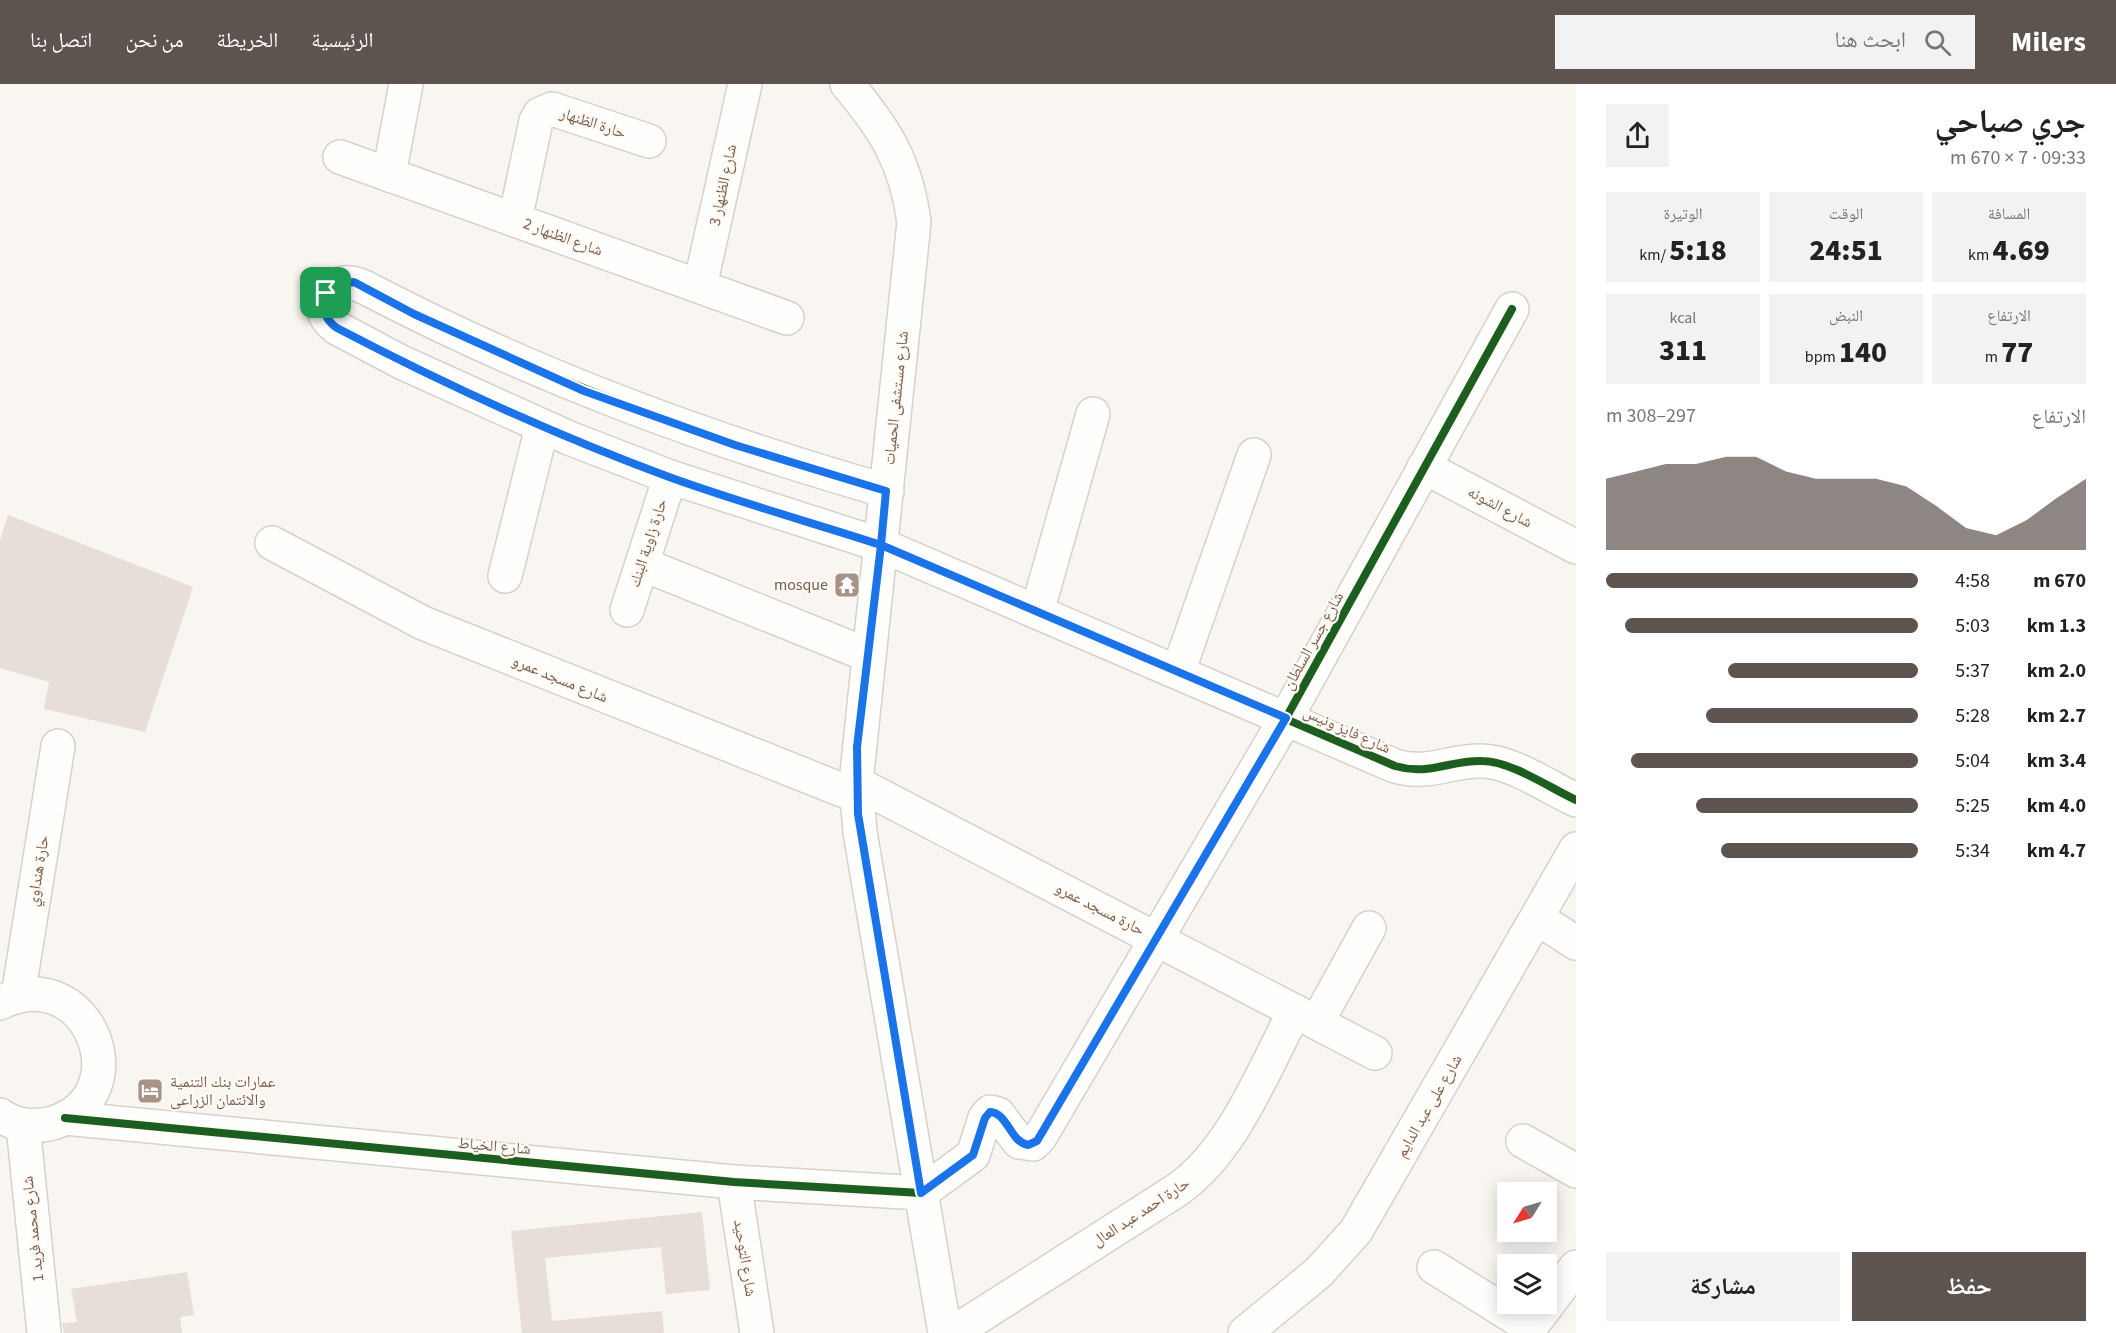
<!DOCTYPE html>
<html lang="ar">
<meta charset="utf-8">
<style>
:root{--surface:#fff;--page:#f2f2f2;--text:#222;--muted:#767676;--accent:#5d544f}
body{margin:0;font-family:"Source Sans 3","Noto Naskh Arabic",sans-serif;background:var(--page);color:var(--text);direction:rtl;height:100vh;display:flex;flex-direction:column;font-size:22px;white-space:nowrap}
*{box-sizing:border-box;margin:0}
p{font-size:20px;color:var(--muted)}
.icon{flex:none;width:33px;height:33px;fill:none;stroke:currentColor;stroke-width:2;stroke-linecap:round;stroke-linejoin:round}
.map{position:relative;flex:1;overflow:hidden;direction:ltr}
.drawer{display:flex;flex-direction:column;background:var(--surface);width:540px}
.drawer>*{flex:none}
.needle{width:39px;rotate:233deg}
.tools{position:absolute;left:1497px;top:1098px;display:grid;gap:12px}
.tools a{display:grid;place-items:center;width:60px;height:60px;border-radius:0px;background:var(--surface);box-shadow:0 3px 15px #0003;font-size:30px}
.pin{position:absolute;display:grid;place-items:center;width:51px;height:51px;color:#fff;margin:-26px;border-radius:12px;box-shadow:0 3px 9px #0006}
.round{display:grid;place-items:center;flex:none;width:63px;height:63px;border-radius:0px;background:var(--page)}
.summary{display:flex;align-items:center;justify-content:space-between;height:102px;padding:0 30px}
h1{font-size:33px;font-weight:800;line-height:45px}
.metrics{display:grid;grid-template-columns:repeat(3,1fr);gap:9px;height:102px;padding:6px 30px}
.metrics div{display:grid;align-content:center;border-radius:0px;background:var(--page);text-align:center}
.metrics b{font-size:30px;font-weight:800}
.metrics small{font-size:16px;font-weight:400}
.metrics p{font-size:16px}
.chart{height:168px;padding:12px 30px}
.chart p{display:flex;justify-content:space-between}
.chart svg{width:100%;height:108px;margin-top:6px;fill:var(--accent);opacity:.7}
.action{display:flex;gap:12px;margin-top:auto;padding:12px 30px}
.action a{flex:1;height:69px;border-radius:0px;background:var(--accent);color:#fff;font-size:24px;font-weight:800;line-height:69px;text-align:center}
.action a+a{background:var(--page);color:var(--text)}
ul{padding:0 30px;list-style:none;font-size:20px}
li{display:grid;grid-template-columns:96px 72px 1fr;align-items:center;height:45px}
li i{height:15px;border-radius:8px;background:var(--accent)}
header{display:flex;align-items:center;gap:36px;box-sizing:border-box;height:84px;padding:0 30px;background:var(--accent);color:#fff}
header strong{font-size:28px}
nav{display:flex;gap:33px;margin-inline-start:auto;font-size:21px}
.search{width:420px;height:54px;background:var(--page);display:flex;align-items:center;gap:15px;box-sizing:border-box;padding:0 21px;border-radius:0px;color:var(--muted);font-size:22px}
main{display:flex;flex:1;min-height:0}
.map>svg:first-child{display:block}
.building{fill:#e6ded7}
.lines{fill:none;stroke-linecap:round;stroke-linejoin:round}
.minor-casing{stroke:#d7d1cb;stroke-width:36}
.minor{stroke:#fefefd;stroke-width:33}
.cycleway-casing{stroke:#fffaf3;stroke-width:11}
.cycleway{stroke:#1b5e20;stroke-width:8}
.route-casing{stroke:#fff;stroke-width:12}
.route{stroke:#1a73e8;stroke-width:8}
.labels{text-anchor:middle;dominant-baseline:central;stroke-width:4.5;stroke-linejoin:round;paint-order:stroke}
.street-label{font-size:16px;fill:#7a5c4d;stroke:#fffaf3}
.poi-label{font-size:16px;fill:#7a5c4d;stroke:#fffaf3;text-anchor:end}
</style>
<header>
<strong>Milers</strong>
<div class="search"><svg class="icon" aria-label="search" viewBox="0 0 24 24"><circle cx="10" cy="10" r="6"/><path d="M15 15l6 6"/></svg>ابحث هنا</div>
<nav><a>الرئيسية</a><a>الخريطة</a><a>من نحن</a><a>اتصل بنا</a></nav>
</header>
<main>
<section class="drawer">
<div class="summary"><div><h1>جري صباحي</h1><p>09:33 · 7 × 670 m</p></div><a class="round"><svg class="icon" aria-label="share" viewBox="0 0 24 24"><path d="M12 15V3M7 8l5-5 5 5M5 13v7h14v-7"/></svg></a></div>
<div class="metrics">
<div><p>المسافة</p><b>4.69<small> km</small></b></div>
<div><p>الوقت</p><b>24:51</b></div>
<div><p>الوتيرة</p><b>5:18<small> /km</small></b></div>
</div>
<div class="metrics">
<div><p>الارتفاع</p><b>77<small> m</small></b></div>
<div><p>النبض</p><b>140<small> bpm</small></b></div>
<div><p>kcal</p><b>311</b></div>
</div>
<div class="chart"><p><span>الارتفاع</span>297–308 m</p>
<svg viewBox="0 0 160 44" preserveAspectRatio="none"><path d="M0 44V15L10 12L20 9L30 9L40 6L50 6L60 12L70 15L80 15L90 15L100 18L110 26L120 35L130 38L140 32L150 23L160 15V44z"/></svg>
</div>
<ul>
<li><b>670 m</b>4:58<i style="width:100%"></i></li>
<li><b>1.3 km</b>5:03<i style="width:94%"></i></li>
<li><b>2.0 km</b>5:37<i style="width:61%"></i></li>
<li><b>2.7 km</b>5:28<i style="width:68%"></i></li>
<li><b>3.4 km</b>5:04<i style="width:92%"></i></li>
<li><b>4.0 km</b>5:25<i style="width:71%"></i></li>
<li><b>4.7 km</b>5:34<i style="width:63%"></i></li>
</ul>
<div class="action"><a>حفظ</a><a>مشاركة</a></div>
</section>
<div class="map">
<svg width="1576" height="1249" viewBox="0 0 1576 1249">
<rect width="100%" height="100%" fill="#f9f5f0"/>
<!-- building -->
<g class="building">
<polygon points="8,431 193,503 145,648 44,625 49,598 0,584 0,456"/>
<polygon points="702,1128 710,1206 666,1210 661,1163 545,1174 552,1237 662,1227 664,1249 522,1249 511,1147"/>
<polygon points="187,1188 194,1231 180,1233 182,1249 64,1249 62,1239 77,1238 71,1205"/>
</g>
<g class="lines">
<defs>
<g id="minor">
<path d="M847,0c38,45 59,78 67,138l-58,561 4,49 85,501"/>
<polyline points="340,73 787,234"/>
<polyline points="389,91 406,0"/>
<polyline points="515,136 536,37 540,30 552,25 649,57"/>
<polyline points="700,202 745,0"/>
<polyline points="1424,383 1576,463"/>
<path d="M887,407c-182,-52 -353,-115 -521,-203 -36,-19 -60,18 -29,40l64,34 168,76 101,39 211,68 514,221c34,10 55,-6 87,-5 29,0 68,27 94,39"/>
<polyline points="272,459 423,539 857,712"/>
<polyline points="642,480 868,571"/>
<polyline points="505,492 542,343"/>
<polyline points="627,526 670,393"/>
<polyline points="1037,528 1093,330"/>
<polyline points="1178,588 1254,371"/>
<polyline points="856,699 1375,969"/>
<polyline points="1537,834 1576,859"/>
<polyline points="18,912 58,662"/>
<path d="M0,919c88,-44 142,92 53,120 -18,5 -38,3 -53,-8"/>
<polyline points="1317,938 1369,844"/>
<polyline points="65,1034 734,1098 921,1109 973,1071 985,1034 990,1028 998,1030 1019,1058 1033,1060 1040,1053 1286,634 1512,225"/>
<polyline points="23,1041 44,1249"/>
<polyline points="1523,1057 1576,1087"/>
<polyline points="734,1098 757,1249"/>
<polyline points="1434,1183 1530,1243"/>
<path d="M953,1249l224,-143c57,-40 85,-118 118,-179"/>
<polyline points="1245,1249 1319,1188 1356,1147 1576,765"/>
<polyline points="1526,1249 1576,1183"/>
</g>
</defs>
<!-- minor casing -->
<use href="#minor" class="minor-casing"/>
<!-- minor -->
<use href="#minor" class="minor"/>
<defs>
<g id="cycleway">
<path d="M887,407c-182,-52 -353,-115 -521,-203 -36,-19 -60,18 -29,40l64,34 168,76 101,39 211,68 514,221c34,10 55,-6 87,-5 29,0 68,27 94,39"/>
<polyline points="65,1034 734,1098 921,1109 973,1071 985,1034 990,1028 998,1030 1019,1058 1033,1060 1040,1053 1286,634 1512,225"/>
</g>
</defs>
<!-- cycleway casing -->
<use href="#cycleway" class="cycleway-casing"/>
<!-- cycleway -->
<use href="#cycleway" class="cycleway"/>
</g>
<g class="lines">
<defs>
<path id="route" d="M326,209c-5,15 -2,26 11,35 107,56 218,107 332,149 69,25 141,45 212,68l-24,202 1,67 63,379 52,-38 12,-37 5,-6c18,1 20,30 38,33l9,-4 249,-423 -405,-173 5,-54 -151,-46 -151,-54 -170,-77 -60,-32 -20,4 -8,7"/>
</defs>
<!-- route casing -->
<use href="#route" class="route-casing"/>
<!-- route -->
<use href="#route" class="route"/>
</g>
<!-- icons -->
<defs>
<symbol id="temple-square" viewBox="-11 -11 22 22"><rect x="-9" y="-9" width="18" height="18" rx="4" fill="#a69286" stroke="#fffaf3"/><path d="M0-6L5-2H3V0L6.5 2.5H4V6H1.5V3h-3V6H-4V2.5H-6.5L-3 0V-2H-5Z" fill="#fff"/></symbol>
<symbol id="hotel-square" viewBox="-11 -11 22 22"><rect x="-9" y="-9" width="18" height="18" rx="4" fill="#a69286" stroke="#fffaf3"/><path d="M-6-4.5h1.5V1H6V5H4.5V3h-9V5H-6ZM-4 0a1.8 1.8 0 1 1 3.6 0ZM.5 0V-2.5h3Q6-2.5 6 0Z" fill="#fff"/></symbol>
</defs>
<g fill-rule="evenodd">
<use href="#temple-square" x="832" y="486" width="30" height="30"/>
<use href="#hotel-square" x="135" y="992" width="30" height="30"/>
</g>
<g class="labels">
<!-- street labels -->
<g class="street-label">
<text transform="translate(593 39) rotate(18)">حارة الظنهار</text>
<text transform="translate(723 101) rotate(-78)">شارع الظنهار 3</text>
<text transform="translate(563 153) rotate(20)">شارع الظنهار 2</text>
<text transform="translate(896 314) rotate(-84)">شارع مستشفى الحميات</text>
<text transform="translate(1500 423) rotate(28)">شارع الشونه</text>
<text transform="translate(648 459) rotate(-72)">حارة زاوية البنك</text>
<text transform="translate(1313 557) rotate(-61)">شارع جسر السلطان</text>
<text transform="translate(560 595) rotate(22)">شارع مسجد عمرو</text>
<text transform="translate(1347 646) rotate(24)">شارع فايز ونيس</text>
<text transform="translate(38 787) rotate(-81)">حارة هنداوي</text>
<text transform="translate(1100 825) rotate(27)">حارة مسجد عمرو</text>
<text transform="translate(1429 1022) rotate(-60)">شارع على عبد الدايم</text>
<text transform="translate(494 1062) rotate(5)">شارع الخياط</text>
<text transform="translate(1141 1128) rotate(-33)">حارة احمد عبد العال</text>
<text transform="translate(33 1145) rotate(-96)">شارع محمد فريد 1</text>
<text transform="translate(745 1174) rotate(81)">شارع التوحيد</text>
</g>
<!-- poi labels -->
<g class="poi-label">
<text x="828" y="501">mosque</text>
<text x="170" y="998" text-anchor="start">عمارات بنك التنمية<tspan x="170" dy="18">والائتمان الزراعى</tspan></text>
</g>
</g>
</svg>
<div class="tools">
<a><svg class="needle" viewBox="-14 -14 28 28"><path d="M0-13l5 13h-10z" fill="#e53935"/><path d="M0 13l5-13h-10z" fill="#767676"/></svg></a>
<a><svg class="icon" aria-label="layers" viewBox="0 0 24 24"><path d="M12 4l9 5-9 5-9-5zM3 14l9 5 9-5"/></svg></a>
</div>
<div class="pin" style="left:326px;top:209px;background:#1e9e55"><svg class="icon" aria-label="arrive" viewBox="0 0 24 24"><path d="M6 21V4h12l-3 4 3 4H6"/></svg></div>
</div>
</main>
